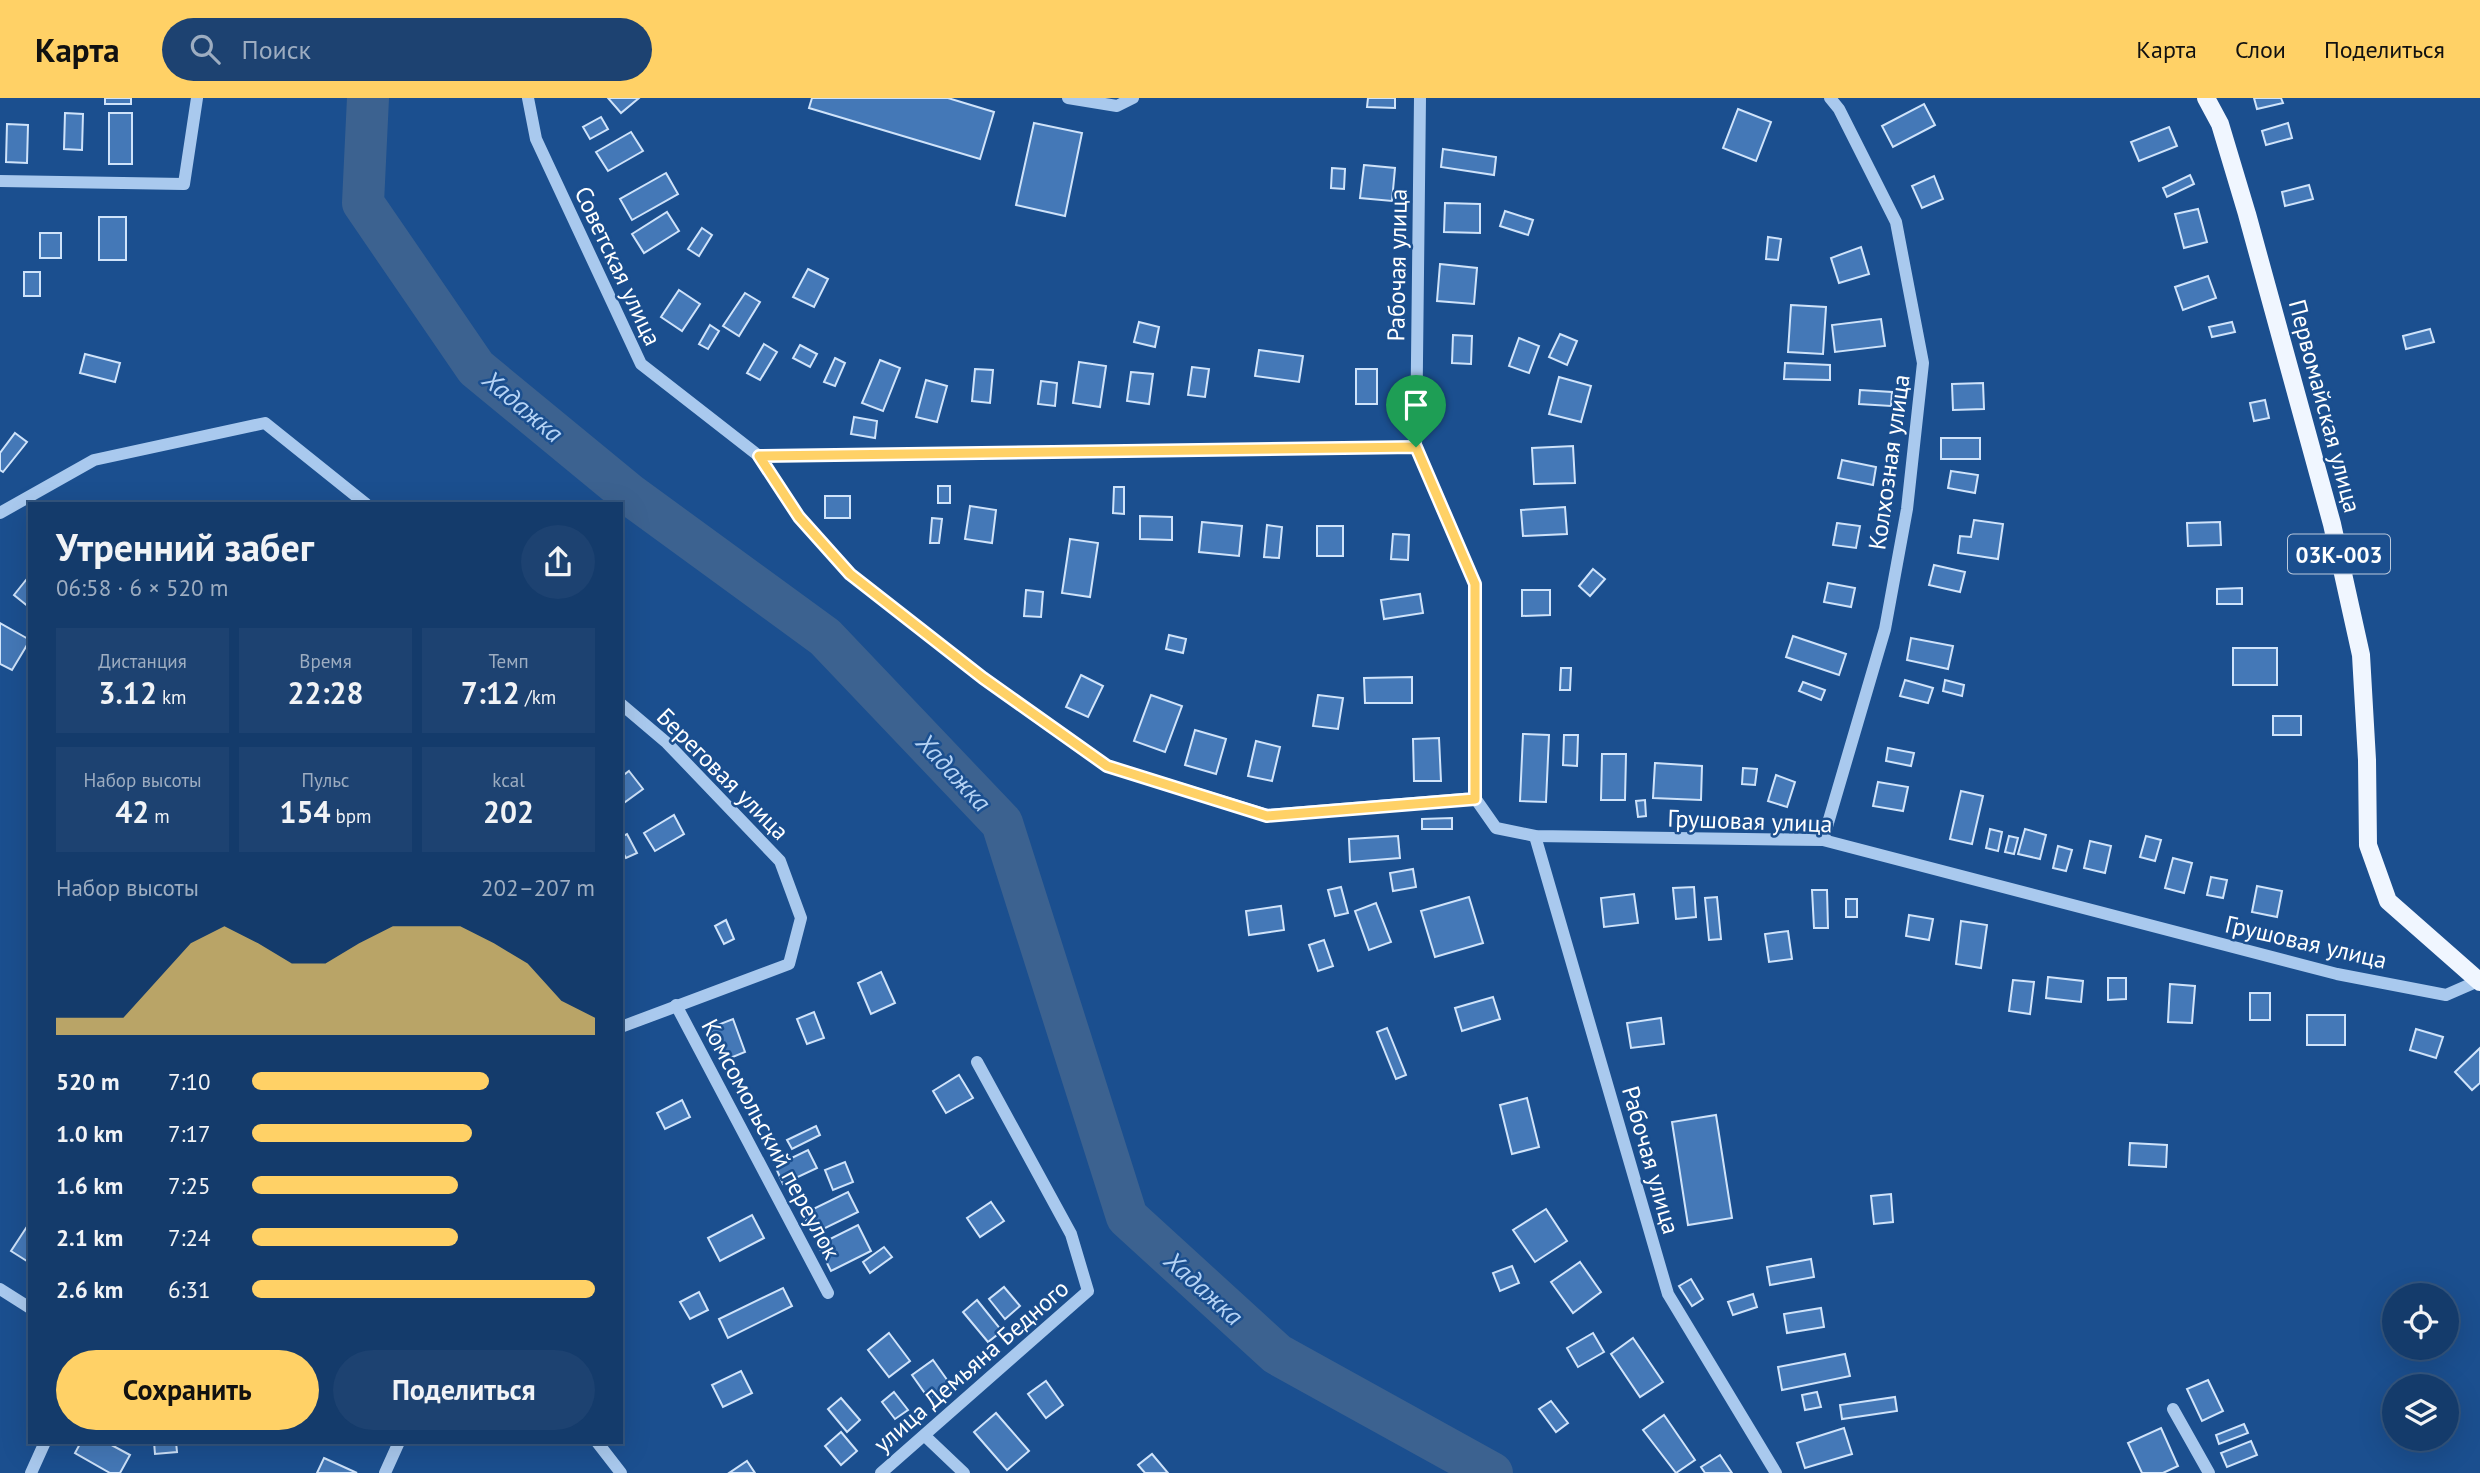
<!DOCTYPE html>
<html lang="ru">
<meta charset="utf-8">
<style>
:root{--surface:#143b6b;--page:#1d4271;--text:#f1f3f6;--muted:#9dadc1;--line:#33557e;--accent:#ffd166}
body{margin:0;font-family:"PT Sans",sans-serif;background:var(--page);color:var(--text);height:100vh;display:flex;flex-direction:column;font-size:26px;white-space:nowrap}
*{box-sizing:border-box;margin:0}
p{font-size:23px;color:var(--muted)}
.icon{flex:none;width:38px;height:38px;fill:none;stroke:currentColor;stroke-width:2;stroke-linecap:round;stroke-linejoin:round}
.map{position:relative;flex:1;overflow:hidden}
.sheet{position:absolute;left:28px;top:404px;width:595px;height:942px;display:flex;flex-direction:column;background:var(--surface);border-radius:0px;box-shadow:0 7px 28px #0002,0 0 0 2px var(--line)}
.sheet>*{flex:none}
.fabs{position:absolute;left:2382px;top:1185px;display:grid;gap:14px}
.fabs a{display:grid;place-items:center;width:77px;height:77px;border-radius:50%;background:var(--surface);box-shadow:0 7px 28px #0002,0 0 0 2px var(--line);font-size:35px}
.pin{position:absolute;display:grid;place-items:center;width:60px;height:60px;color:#fff;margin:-72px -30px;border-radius:50% 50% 50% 0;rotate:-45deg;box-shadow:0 0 7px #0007}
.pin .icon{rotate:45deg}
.round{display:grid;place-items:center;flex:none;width:74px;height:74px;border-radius:37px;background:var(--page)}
.head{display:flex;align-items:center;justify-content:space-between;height:119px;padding:0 28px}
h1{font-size:38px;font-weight:700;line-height:52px}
.stats{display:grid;grid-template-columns:repeat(3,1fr);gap:10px;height:119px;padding:7px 28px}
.stats div{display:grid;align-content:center;border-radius:0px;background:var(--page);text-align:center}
.stats b{font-size:30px;font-weight:700}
.stats small{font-size:19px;font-weight:400}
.stats p{font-size:19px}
.chart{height:196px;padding:14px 28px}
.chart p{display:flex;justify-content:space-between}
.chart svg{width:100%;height:126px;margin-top:7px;fill:var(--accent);opacity:.7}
.primary-button{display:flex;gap:14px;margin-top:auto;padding:14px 28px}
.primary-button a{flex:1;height:80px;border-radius:42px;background:var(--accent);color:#111;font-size:28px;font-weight:700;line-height:80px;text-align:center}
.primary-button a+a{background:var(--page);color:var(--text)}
ul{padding:0 28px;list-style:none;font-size:23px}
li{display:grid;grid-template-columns:112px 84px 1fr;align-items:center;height:52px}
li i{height:18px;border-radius:9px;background:var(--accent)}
header{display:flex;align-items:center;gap:42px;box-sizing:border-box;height:98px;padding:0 35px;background:var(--accent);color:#111}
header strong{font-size:33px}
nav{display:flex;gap:38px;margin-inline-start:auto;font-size:24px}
.search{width:490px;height:63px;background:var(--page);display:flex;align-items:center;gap:18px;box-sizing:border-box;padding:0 24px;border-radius:38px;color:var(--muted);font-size:26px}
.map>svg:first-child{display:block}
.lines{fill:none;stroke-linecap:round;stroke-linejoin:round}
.river{stroke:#3c6290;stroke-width:42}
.building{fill:#4478b7;stroke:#cfe3fa;stroke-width:2}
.path{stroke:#a9c9ee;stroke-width:4.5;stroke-dasharray:3.5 5;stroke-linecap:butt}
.minor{stroke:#a9c9ee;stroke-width:12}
.major{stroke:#f0f6ff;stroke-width:18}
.route-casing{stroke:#fff;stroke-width:14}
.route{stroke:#ffd166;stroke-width:9}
.labels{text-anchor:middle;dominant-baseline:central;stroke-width:5;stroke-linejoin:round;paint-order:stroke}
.shield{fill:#1b4f8f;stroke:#bbcadd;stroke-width:2}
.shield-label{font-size:23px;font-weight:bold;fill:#fff}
.street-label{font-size:24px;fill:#fff;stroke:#1b4f8f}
.water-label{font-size:26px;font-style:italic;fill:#b5d3f5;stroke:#1b4f8f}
</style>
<header>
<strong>Карта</strong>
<div class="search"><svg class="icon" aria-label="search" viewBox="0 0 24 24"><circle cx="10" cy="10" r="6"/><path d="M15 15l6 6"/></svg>Поиск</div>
<nav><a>Карта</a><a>Слои</a><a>Поделиться</a></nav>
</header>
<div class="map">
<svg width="2480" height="1375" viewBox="0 0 2480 1375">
<rect width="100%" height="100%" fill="#1b4f8f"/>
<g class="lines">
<!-- river -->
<polyline class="river" points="368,0 363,105 476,270 629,396 825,539 1002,725 1127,1119 1277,1256 1492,1375"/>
</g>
<!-- building -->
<g class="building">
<rect x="105" y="0" width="26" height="6"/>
<polygon points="608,0 639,0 621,15"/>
<polygon points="812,0 948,0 994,14 980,61 809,10"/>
<polygon points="1368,0 1395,0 1395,10 1367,9"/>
<polygon points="2254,0 2281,0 2283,5 2257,11"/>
<polygon points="1924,6 1935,27 1893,49 1882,28"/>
<polygon points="1738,11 1771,24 1756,63 1723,50"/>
<polygon points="65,15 83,16 82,52 64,51"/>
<rect x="109" y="15" width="23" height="51"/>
<polygon points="601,19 608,31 590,41 583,29"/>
<polygon points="1034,25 1082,35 1065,118 1016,107"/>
<polygon points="2288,25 2292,40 2266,47 2262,33"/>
<polygon points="7,26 28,27 27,65 6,64"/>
<polygon points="2169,29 2177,48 2139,63 2131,44"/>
<polygon points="631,34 643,53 608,73 596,54"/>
<polygon points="1443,51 1496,59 1494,77 1441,69"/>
<polygon points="1364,67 1395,70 1392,103 1360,100"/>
<polygon points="1332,70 1345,71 1344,91 1331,90"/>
<polygon points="666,75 678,96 632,122 620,101"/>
<polygon points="2190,77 2194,86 2167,99 2163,90"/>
<polygon points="1934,78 1943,101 1922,110 1912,88"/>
<polygon points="2309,87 2313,101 2285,108 2282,94"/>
<polygon points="1445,105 1480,106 1480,135 1444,134"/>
<polygon points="2198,111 2207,144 2184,150 2175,116"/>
<polygon points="1505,113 1533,122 1528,137 1500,128"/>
<polygon points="667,114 679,133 644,155 632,136"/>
<rect x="99" y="119" width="27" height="43"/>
<polygon points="702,130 712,137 699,158 688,151"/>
<rect x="40" y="135" width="21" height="25"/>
<polygon points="1768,139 1781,141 1778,162 1766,161"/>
<polygon points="1861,149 1869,176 1839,185 1831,160"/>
<polygon points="1440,166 1477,170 1474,206 1437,203"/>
<polygon points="808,171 828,181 814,209 793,199"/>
<rect x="24" y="174" width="16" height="24"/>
<polygon points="2208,178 2216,200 2183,212 2175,189"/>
<polygon points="679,192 700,206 682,233 661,219"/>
<polygon points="745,195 760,204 739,238 723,228"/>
<polygon points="1791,207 1826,209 1823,256 1788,254"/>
<polygon points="1881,221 1885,248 1835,254 1832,227"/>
<polygon points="1139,224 1159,229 1155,249 1134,244"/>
<polygon points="2232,224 2235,234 2212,239 2209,229"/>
<polygon points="710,227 719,233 708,251 699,246"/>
<polygon points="2430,231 2434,244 2406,251 2403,238"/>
<polygon points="1560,236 1577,243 1567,267 1549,259"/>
<polygon points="1453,237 1472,238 1471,266 1452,265"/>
<polygon points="1519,240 1539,248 1529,275 1509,268"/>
<polygon points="764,246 777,254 760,282 747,275"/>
<polygon points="800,247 817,256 810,269 793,260"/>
<polygon points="1259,252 1303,258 1299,284 1255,278"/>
<polygon points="85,256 120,265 115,284 80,275"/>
<polygon points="835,260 845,265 835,288 824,284"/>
<polygon points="880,262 900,270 883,313 862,305"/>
<polygon points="1079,264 1106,268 1100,309 1073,305"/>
<polygon points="1785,265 1830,267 1830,282 1784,281"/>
<polygon points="1192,269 1209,271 1205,299 1188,297"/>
<polygon points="975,271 993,272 990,305 972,303"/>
<rect x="1356" y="271" width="21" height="35"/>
<polygon points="1131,274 1153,276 1149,306 1127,303"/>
<polygon points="1559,279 1591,288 1581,324 1549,316"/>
<polygon points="926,282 947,288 937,324 916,319"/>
<polygon points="1041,283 1057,285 1055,308 1038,306"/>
<polygon points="1983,285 1984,311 1953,312 1952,286"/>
<polygon points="1860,292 1892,294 1891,308 1859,306"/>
<polygon points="2265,302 2269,320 2254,323 2250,305"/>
<polygon points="854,319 877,323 875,340 851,336"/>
<polygon points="15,335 27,344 3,374 0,372 0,355"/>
<rect x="1941" y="340" width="39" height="21"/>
<polygon points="1573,348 1575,385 1534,386 1532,350"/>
<polygon points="1842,362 1876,369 1873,387 1838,380"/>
<polygon points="1951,373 1978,377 1975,395 1948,390"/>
<rect x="938" y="388" width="12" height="17"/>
<polygon points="1114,389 1124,389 1124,416 1113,415"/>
<rect x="825" y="398" width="25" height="22"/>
<polygon points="970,408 996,412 992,445 965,441"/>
<polygon points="1565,409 1567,436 1523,438 1521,412"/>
<polygon points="1140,418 1172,419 1172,442 1140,441"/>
<polygon points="932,420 942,421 939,445 930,445"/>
<polygon points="1974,422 2003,426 1998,461 1958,455 1960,438 1971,439"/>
<polygon points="1202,424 1242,428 1239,458 1199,454"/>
<polygon points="2220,424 2221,447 2188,448 2187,425"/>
<polygon points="1837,425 1860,428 1856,450 1833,447"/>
<polygon points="1267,427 1282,429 1279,460 1264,459"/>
<rect x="1317" y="428" width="26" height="30"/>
<polygon points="1393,436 1409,437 1408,462 1391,461"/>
<polygon points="1070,441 1098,445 1090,499 1062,495"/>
<polygon points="1934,467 1965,474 1960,494 1929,487"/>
<polygon points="1593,471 1605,481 1590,498 1579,488"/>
<polygon points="30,477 30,510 14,497"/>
<polygon points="1828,485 1855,490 1851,509 1824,504"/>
<polygon points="2242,490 2242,506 2217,506 2217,491"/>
<polygon points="1026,492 1043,494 1041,519 1024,518"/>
<polygon points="1522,492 1550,492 1550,517 1522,518"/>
<polygon points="1420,496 1423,515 1384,521 1381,502"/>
<polygon points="0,525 30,542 12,572 0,566"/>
<polygon points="1169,537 1186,541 1183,555 1166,551"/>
<polygon points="1793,538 1846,556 1839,577 1786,559"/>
<polygon points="1911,540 1953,548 1948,571 1907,562"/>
<rect x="2233" y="550" width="44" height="37"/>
<polygon points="1561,570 1571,570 1570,592 1560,592"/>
<polygon points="1081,577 1103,588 1088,619 1066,609"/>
<polygon points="1412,579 1412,605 1365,605 1364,580"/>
<polygon points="1905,582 1933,590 1928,605 1900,598"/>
<polygon points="1945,582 1964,587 1962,598 1943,593"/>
<polygon points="1803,584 1825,592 1821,602 1799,593"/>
<polygon points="1151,597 1182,608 1165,654 1134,643"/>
<polygon points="1318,597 1343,600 1338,631 1313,628"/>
<rect x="2273" y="618" width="28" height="19"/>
<polygon points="1195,632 1226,641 1216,676 1185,667"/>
<polygon points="1523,636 1549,637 1546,704 1520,703"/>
<polygon points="1564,637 1578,637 1577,668 1563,667"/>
<polygon points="1439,640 1441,683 1414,683 1413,641"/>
<polygon points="1256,643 1280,649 1272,683 1248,678"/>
<polygon points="1888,650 1914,655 1911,668 1886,663"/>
<polygon points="1602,656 1626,656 1625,702 1601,702"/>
<polygon points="1655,665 1702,668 1701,702 1653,700"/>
<polygon points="1743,670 1757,671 1755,687 1742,686"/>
<polygon points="629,673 643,691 621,707 621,679"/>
<polygon points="1776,677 1795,684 1787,709 1768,703"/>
<polygon points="1878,684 1908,689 1903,713 1873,708"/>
<polygon points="1961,693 1983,698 1972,746 1950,741"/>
<polygon points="1645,702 1646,718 1638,719 1636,703"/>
<polygon points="674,717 684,736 655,753 644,735"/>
<polygon points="1452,720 1452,731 1422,731 1422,721"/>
<polygon points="1990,731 2002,734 1998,753 1986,750"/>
<polygon points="2025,731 2046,737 2040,761 2018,756"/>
<polygon points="627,736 637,755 626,760 621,751 621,739"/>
<polygon points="1398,738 1400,760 1350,764 1349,741"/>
<polygon points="2009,738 2018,740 2014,756 2005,754"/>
<polygon points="2146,738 2161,742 2155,763 2140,759"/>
<polygon points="2090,743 2111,748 2105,775 2084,770"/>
<polygon points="2058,748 2072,752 2066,773 2053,770"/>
<polygon points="2173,760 2192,765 2184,795 2165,790"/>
<polygon points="1413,771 1416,789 1393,793 1390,775"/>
<polygon points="2211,779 2227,782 2223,800 2207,797"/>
<polygon points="2257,788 2282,793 2277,819 2252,814"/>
<polygon points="1341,789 1348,815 1335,818 1328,792"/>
<polygon points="1694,789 1696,819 1676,821 1673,790"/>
<polygon points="1812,792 1827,792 1828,830 1814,830"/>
<polygon points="1634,796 1638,825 1604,829 1601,800"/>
<polygon points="1469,799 1483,845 1435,859 1421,813"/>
<polygon points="1717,799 1721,841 1709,842 1705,800"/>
<rect x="1846" y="801" width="11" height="18"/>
<polygon points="1376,805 1391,844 1369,852 1355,813"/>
<polygon points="1281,808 1284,832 1249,837 1246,813"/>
<polygon points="1909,817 1933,821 1929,842 1906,838"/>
<polygon points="726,822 734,841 724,846 715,828"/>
<polygon points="1961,823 1987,827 1981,870 1956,866"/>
<polygon points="1788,833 1792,861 1769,864 1765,836"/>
<polygon points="1324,842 1333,868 1318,873 1309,847"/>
<polygon points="881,874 895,905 871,916 858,885"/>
<polygon points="2048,879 2083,883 2081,904 2046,900"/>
<polygon points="2108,880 2126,880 2126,901 2108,902"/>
<polygon points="2013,882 2034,884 2030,916 2009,913"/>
<polygon points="2170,886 2195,888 2192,925 2168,924"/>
<rect x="2250" y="895" width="20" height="27"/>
<polygon points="1493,899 1500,921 1462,933 1455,910"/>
<polygon points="814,914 824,940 807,946 797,921"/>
<rect x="2307" y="917" width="38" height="30"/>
<polygon points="1661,920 1664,946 1631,950 1627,925"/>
<polygon points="733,921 745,954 723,963 710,930"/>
<polygon points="1387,930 1406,977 1396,981 1377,934"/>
<polygon points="2416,931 2443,939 2436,960 2410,952"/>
<polygon points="2480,950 2480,985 2472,992 2455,974"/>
<polygon points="959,977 973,1000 946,1015 933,993"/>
<polygon points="1527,1000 1539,1049 1512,1056 1500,1007"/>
<polygon points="682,1002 690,1019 665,1031 657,1015"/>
<polygon points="1716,1017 1732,1120 1688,1127 1672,1024"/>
<polygon points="816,1028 820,1037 792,1051 787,1042"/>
<polygon points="2130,1045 2167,1047 2166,1069 2129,1067"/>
<polygon points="808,1052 817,1070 783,1086 775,1068"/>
<polygon points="845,1064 853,1084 833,1092 825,1072"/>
<polygon points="848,1094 858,1114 813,1136 803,1116"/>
<polygon points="1891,1096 1893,1124 1874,1126 1871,1098"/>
<polygon points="991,1104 1004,1123 980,1139 967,1120"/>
<polygon points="1546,1111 1567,1143 1535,1164 1513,1132"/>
<polygon points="752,1117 764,1140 720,1163 708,1140"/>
<polygon points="30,1124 30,1165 11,1153"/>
<polygon points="858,1127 871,1153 831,1173 818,1147"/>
<polygon points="884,1149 892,1159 870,1175 863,1164"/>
<polygon points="1811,1161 1814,1179 1770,1187 1767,1169"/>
<polygon points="1580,1164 1601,1194 1573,1215 1551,1184"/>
<polygon points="1512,1168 1519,1185 1500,1193 1493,1175"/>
<polygon points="1691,1181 1703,1201 1692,1208 1679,1188"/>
<polygon points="1004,1189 1020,1208 1005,1221 989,1201"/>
<polygon points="783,1190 792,1208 728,1240 719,1221"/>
<polygon points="699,1194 708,1212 690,1221 680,1204"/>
<polygon points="1753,1196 1757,1209 1733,1217 1728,1204"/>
<polygon points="977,1202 1002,1233 988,1244 963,1214"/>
<polygon points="1821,1210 1824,1229 1787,1235 1784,1216"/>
<polygon points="889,1235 910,1263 889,1279 868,1252"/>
<polygon points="1593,1235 1604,1254 1578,1269 1567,1250"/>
<polygon points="1633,1240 1663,1284 1640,1299 1611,1256"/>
<polygon points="1845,1256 1850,1278 1782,1292 1778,1269"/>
<polygon points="933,1262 950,1286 929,1301 912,1277"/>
<polygon points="741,1273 752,1295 723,1309 712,1287"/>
<polygon points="2208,1282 2223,1313 2202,1323 2187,1291"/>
<polygon points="1046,1283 1063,1307 1046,1320 1028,1296"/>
<polygon points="894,1294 908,1312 895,1321 882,1304"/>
<polygon points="1817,1294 1821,1309 1805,1312 1802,1297"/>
<polygon points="1895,1299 1897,1313 1842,1321 1840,1307"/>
<polygon points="841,1300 860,1322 847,1334 828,1311"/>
<polygon points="1551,1303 1568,1325 1556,1334 1539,1311"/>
<polygon points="996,1315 1029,1353 1007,1372 974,1334"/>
<polygon points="1664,1317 1695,1362 1676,1375 1643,1332"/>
<polygon points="2244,1326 2248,1335 2219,1346 2216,1337"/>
<polygon points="1844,1330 1852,1356 1805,1370 1797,1345"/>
<polygon points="2161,1330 2178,1368 2163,1375 2142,1375 2128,1345"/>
<polygon points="841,1334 857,1353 841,1367 825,1348"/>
<polygon points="2251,1343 2257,1357 2227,1369 2221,1355"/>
<polygon points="81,1344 106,1344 130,1357 120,1375 110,1375 75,1355"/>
<polygon points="154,1344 176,1344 177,1354 155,1356"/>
<polygon points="1152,1356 1168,1375 1145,1375 1138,1367"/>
<polygon points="1720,1357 1732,1375 1705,1375 1701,1369"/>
<polygon points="324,1360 357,1375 317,1375"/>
<polygon points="747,1363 755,1375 729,1375"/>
</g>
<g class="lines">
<!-- path -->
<polyline class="path" points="769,373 799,419 850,476 983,580 1094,659"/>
<!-- minor -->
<g class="minor">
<polyline points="528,0 536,41 641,266 759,358 1416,349"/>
<polyline points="1068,0 1117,8 1133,0"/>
<polyline points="1420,0 1416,349 1475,486 1475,700"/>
<polyline points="0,83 184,86 197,0"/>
<polyline points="0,415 94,362 265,325 366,406"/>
<polyline points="621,606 667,645 780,763 801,820 789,866 621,929"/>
<polyline points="1107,668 1267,717 1475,700 1496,730 1535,738 1823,742 2337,876 2446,897 2478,883"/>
<polyline points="1535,738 1668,1196 1776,1375"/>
<polyline points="1823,742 1885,531 1907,411 1923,265 1896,124 1839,11 1830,0"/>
<polyline points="676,907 828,1195"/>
<polyline points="0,1191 30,1210"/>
<polyline points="2173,1311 2209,1375"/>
<polyline points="925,1338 964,1375"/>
<polyline points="597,1344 621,1375"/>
<polyline points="31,1375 45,1344"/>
<polyline points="385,1375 399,1344"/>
<polyline points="881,1375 1088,1193 1071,1136 977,964"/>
</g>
<!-- major -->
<polyline class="major" points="2206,0 2220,26 2247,116 2332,426 2361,557 2367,662 2368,747 2388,803 2480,884"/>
</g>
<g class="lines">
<defs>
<polygon id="route" points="1416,349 1475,486 1475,701 1267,718 1107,668 983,580 850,476 799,419 759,358"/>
</defs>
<!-- route casing -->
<use href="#route" class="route-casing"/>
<!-- route -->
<use href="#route" class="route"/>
</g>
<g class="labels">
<!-- shield labels -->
<rect class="shield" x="2288" y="436.5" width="102" height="39" rx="5"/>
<g class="shield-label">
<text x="2339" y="456">03К-003</text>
</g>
<!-- street labels -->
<g class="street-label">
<text transform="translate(1397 167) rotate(-89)">Рабочая улица</text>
<text transform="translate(618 168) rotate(65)">Советская улица</text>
<text transform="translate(2325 308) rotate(75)">Первомайская улица</text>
<text transform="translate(1889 364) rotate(-82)">Колхозная улица</text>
<text transform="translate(723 676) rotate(45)">Береговая улица</text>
<text transform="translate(1750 723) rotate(2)">Грушовая улица</text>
<text transform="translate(2306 844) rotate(13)">Грушовая улица</text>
<text transform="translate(771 1041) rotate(62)">Комсомольский переулок</text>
<text transform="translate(1651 1062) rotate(74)">Рабочая улица</text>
<text transform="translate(971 1268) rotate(-41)">улица Демьяна Бедного</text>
</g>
<!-- water labels -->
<g class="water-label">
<text transform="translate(523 308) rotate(40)">Хадажка</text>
<text transform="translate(954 674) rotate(47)">Хадажка</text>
<text transform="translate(1204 1190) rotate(42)">Хадажка</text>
</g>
</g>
</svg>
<div class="fabs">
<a><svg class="icon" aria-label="locate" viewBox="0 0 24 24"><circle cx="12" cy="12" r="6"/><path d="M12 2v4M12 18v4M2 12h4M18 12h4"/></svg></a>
<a><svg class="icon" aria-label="layers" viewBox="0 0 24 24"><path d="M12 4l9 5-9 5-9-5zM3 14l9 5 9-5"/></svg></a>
</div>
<div class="pin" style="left:1416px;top:349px;background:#1e9e55"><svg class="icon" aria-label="arrive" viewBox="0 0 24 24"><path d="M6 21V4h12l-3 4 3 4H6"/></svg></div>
<section class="sheet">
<div class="head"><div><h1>Утренний забег</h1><p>06:58 · 6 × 520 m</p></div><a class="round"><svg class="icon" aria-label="share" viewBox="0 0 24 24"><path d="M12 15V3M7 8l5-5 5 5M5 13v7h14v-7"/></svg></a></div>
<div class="stats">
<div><p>Дистанция</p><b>3.12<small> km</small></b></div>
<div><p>Время</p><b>22:28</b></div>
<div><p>Темп</p><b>7:12<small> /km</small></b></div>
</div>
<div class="stats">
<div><p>Набор высоты</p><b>42<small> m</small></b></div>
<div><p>Пульс</p><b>154<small> bpm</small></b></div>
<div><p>kcal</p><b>202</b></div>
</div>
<div class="chart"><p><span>Набор высоты</span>202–207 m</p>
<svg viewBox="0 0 160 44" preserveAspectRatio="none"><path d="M0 44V38L10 38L20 38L30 25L40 12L50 6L60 12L70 19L80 19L90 12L100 6L110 6L120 6L130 12L140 19L150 32L160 38V44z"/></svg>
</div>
<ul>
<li><b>520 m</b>7:10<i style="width:69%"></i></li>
<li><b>1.0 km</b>7:17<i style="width:64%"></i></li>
<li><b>1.6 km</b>7:25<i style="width:60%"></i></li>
<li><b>2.1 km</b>7:24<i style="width:60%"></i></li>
<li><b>2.6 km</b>6:31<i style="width:100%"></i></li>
</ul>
<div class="primary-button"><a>Сохранить</a><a>Поделиться</a></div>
</section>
</div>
